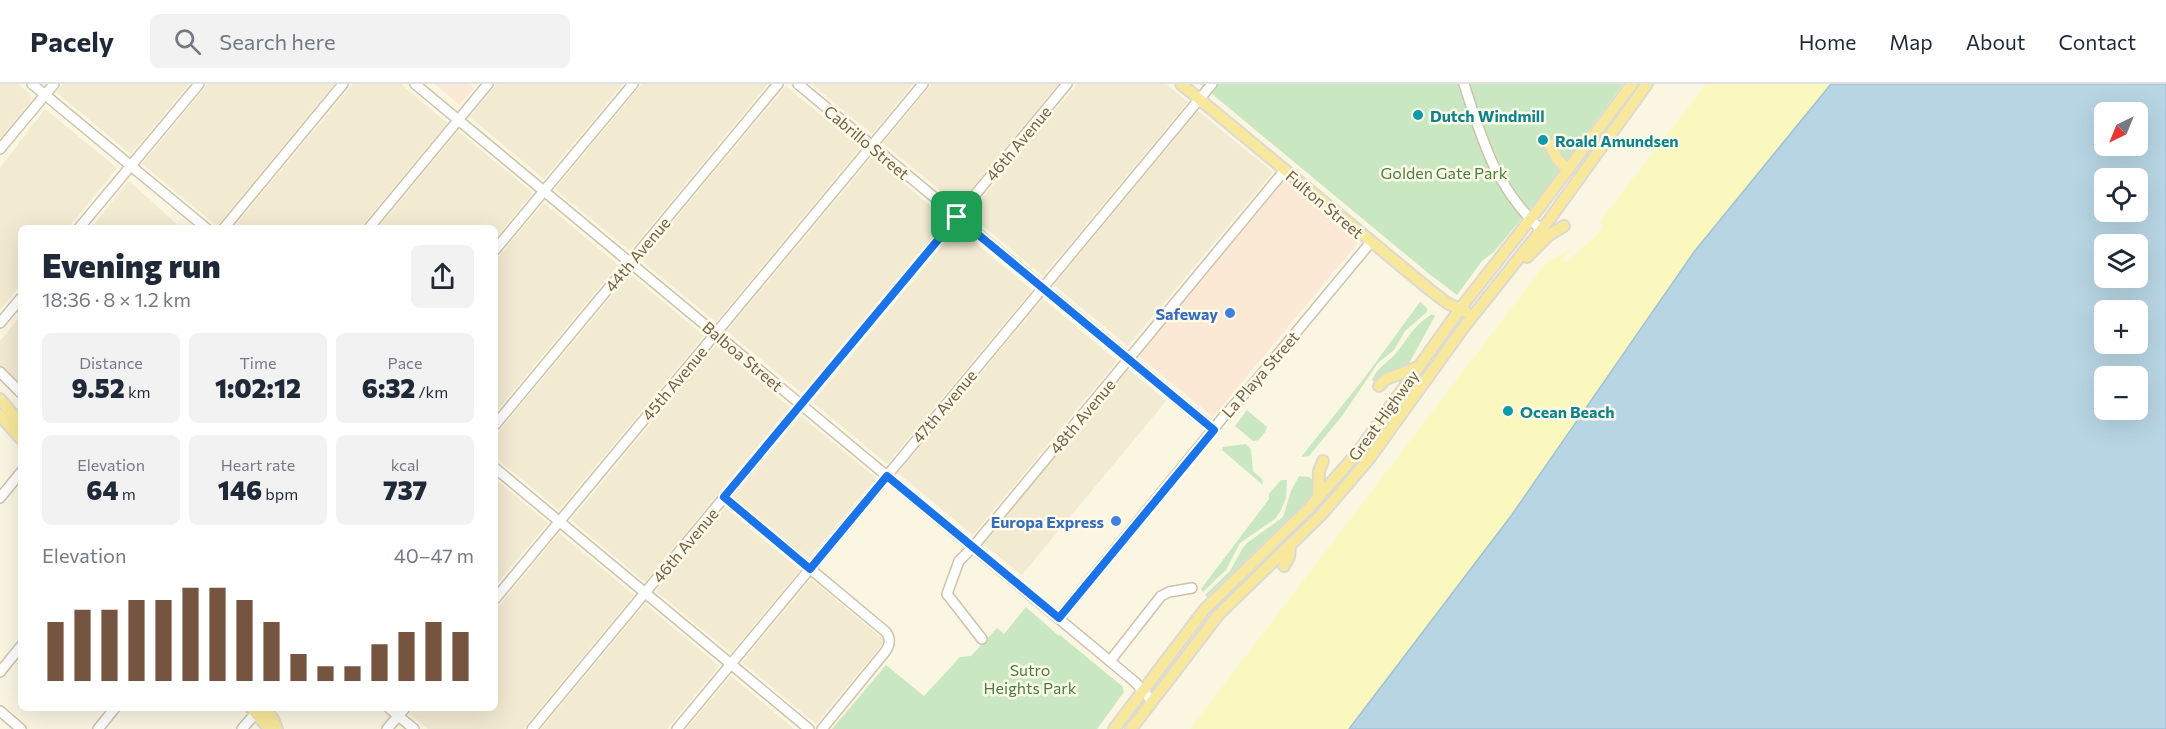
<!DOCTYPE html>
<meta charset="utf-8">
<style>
:root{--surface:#fff;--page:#f2f2f3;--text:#1f2937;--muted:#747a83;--line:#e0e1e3;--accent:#765540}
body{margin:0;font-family:Commissioner,sans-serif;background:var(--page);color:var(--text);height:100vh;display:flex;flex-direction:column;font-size:22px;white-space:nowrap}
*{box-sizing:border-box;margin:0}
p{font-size:20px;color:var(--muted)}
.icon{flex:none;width:33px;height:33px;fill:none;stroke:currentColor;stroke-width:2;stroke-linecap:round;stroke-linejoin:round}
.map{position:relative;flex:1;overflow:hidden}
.drawer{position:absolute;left:18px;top:141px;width:480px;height:486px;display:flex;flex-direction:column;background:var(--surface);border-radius:9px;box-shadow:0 6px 24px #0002}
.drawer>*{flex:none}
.needle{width:39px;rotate:223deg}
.tools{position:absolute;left:2094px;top:18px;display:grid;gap:12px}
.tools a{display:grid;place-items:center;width:54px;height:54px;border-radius:9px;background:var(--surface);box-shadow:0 6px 24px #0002;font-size:30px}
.pin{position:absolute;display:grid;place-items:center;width:51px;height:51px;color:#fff;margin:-26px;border-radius:12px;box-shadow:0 3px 9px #0006}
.round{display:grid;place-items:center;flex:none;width:63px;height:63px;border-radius:9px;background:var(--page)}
.headline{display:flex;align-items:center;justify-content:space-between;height:102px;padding:0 24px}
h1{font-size:33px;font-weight:800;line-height:45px}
.stats{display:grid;grid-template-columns:repeat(3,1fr);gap:9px;height:102px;padding:6px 24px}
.stats div{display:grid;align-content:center;border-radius:9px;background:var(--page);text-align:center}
.stats b{font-size:26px;font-weight:800}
.stats small{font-size:16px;font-weight:400}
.stats p{font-size:16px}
.chart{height:168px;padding:12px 24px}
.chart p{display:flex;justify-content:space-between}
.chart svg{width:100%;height:108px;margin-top:6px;stroke:var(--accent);stroke-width:6}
header{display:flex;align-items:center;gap:36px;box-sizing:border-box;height:84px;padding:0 30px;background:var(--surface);border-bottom:2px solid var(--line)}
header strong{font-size:28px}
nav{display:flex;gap:33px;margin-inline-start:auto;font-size:21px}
.search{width:420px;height:54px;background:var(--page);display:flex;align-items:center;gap:15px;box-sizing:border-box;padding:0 21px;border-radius:9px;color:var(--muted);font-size:22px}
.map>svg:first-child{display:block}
.residential{fill:#f2ead1}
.commercial{fill:#fbe9d6}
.green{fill:#c9e8c1}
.sand{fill:#faf8be}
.water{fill:#b8d5e4;stroke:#9ec2d5;stroke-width:1.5;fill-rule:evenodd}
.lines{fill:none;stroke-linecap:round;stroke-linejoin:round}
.minor-casing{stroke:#cec2ac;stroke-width:12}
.major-casing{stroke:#ddd9d4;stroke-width:14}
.minor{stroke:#fff;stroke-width:9}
.major{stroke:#f8e89c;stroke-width:10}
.route-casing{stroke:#fff;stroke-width:12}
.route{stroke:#1a73e8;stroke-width:8}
.culture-dot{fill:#0f9aa8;stroke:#fefae8;stroke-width:2}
.shop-dot{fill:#3f7fe0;stroke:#fefae8;stroke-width:2}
.labels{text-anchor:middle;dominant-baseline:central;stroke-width:5;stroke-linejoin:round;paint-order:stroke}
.culture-label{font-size:16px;font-weight:bold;fill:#0d838f;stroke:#fefae8;text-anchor:start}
.street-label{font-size:16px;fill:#72604a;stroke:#fefae8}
.park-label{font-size:16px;fill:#4a7d45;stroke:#fefae8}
.shop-label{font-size:16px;font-weight:bold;fill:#366cbe;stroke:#fefae8;text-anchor:end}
</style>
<header>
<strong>Pacely</strong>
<div class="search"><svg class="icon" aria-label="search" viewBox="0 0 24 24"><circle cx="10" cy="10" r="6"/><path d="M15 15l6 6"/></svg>Search here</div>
<nav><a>Home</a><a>Map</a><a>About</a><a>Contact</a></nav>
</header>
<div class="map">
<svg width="2166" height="645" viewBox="0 0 2166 645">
<rect width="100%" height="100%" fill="#fbf6e2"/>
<!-- residential -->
<g class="residential">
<polygon points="0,0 18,0 30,10 31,17 0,54"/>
<polygon points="63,0 189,0 131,70 56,8"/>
<polygon points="208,0 334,0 217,142 142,80"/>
<polygon points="353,0 401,0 447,39 360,144 233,144"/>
<polygon points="497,0 623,0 544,95 470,33"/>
<polygon points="642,0 768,0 630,167 555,105"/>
<polygon points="812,0 913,0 872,50"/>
<polygon points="932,0 1058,0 958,121 883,59"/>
<polygon points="1077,0 1166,0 1188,18 1043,192 969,130"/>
<polygon points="786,2 860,64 716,238 641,176"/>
<polygon points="45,25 117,84 68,144 21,144 21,200 0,226 0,84"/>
<polygon points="1198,27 1273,88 1128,262 1054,201"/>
<polygon points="458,47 533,109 495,155 495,144 378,144"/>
<polygon points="872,73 946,135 802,309 727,247"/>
<polygon points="129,97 181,144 91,144"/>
<polygon points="544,119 618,181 495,329 495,177"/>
<polygon points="957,144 1032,206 887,380 813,318"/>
<polygon points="630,190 704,252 559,426 495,373 495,352"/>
<polygon points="1043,215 1117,277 973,451 898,389"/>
<polygon points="21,231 21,300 0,282 0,257"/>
<polygon points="716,261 790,323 645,498 571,436"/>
<polygon points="1128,285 1166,317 1022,491 983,460"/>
<polygon points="801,332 876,394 809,474 734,413"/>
<polygon points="495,395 548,439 495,502"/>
<polygon points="725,424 800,486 731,569 656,507"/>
<polygon points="559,449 634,511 523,645 428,645 410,630 415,624 495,624 495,527"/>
<polygon points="811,495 885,557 816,640 742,578"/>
<polygon points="645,520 719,582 667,645 541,645"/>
<polygon points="731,592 794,645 686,645"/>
</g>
<!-- commercial -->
<g class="commercial">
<polygon points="435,0 470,0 474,4 459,21"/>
<polygon points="1284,97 1358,159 1213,333 1139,272"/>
</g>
<!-- green -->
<g class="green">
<polygon points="1200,0 1623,0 1537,116 1494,168 1482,177 1457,211 1428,189"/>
<polygon points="1420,218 1427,224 1427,228 1405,247 1394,266 1378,279 1342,332 1309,372 1301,373 1365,293"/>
<path d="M1432,230l3,2 -28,51 -30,17 -5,-4c5,-13 17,-18 25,-28 14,-17 15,-25 35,-38z"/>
<polygon points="1247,326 1267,343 1265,348 1259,356 1253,357 1235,342"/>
<polygon points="1246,360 1251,365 1253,387 1262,395 1263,401 1222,366 1223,363"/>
<polygon points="1299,392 1309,393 1314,397 1312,412 1207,513 1205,511 1230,487 1242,465 1247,459 1283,433 1291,407"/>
<polygon points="1281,396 1287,396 1286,414 1280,428 1275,435 1240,459 1226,486 1203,508 1201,505 1269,415 1269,410"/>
<polygon points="1026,523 1059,552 1060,551 1122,602 1124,608 1097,645 832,645 886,581 924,612 960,573 971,572 997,544 1004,550"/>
</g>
<!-- sand -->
<path class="sand" d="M1706,0h125l-28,33 -292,399 -162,213h-159l349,-457 10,-11 25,-14 -12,12 5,3c12,-12 26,-22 36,-35l-3,-6z"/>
<!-- water -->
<path class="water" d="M1831,0h335v645h-817l162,-213 183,-264zM2104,28h34v34h-34zM2104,94h34v34h-34zM2104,160h34v34h-34zM2104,226h34v34h-34zM2104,292h34v34h-34z"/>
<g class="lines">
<defs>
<g id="minor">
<polyline points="32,0 206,144"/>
<polyline points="415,0 1135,598 1152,617"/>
<polyline points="798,0 1214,346"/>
<path d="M1464,0c19,59 31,102 77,146"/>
<polyline points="0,65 54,0"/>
<polyline points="79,144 199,0"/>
<polyline points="224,144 343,0"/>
<polyline points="369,144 488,0"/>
<polyline points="495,166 633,0"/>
<polyline points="0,239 21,214"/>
<polyline points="0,288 21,309"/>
<polyline points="495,341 778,0"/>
<polyline points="495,384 809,645"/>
<path d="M724,413l162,135c5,7 4,13 -1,20l-63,77"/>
<polyline points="0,414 21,388"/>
<polyline points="495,515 923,0"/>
<polyline points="1059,534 1224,332 1249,305 1371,158"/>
<polyline points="982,555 947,510 959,477 973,463 1285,86"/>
<polyline points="1110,577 1161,512 1169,508 1192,504"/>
<polyline points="0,588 21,562"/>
<polyline points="389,624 414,645"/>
<polyline points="0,627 21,645"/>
<polyline points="98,645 115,624"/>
<polyline points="242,645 260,624"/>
<polyline points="387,645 405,624"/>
<polyline points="532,645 1067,0"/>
<polyline points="677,645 1212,0"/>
</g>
<g id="major">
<polyline points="1181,0 1430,206 1447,219 1466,228"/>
<polyline points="1549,60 1558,76 1568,86"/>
<polyline points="1527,173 1549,151 1564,142"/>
<polyline points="1379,302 1386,295 1418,283"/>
<polyline points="0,315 21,340"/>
<polyline points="0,331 21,355"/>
<polyline points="1318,414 1319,387 1323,377"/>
<polyline points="1284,482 1289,473 1290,461"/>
<polyline points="251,624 266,641 273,645"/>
<polyline points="264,624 273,635 277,645"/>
<polyline points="1114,645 1205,525 1308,425 1358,368 1460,225 1539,124 1632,0"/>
<polyline points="1131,645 1219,530 1321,431 1369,375 1464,243 1549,136 1647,0"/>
</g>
</defs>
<!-- minor casing -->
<use href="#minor" class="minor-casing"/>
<!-- major casing -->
<use href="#major" class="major-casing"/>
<!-- minor -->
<use href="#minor" class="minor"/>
<!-- major -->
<use href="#major" class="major"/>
</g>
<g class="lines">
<defs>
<polygon id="route" points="957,133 1214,346 1059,534 887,392 810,485 724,413"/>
</defs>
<!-- route casing -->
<use href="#route" class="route-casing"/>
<!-- route -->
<use href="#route" class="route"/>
</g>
<!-- markers -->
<g class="culture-dot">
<circle cx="1418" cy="31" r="6"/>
<circle cx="1543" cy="56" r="6"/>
<circle cx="1508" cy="327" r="6"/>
</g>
<g class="shop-dot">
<circle cx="1230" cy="229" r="6"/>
<circle cx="1116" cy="437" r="6"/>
</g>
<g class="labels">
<!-- culture labels -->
<g class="culture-label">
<text x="1430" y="31">Dutch Windmill</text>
<text x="1555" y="56">Roald Amundsen</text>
<text x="1520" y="327">Ocean Beach</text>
</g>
<!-- street labels -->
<g class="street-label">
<text transform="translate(867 58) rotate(40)">Cabrillo Street</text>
<text transform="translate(1018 59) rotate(-50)">46th Avenue</text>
<text transform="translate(1325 120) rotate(40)">Fulton Street</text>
<text transform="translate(637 170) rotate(-50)">44th Avenue</text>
<text transform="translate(743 272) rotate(40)">Balboa Street</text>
<text transform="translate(1260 290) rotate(-49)">La Playa Street</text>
<text transform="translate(674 299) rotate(-50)">45th Avenue</text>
<text transform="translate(944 322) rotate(-50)">47th Avenue</text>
<text transform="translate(1383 331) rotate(-54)">Great Highway</text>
<text transform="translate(1082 332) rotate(-50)">48th Avenue</text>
<text transform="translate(685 461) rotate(-50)">46th Avenue</text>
</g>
<!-- park labels -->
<g class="park-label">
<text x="1444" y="88">Golden Gate Park</text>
<text x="1030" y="585">Sutro<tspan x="1030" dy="18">Heights Park</tspan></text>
</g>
<!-- shop labels -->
<g class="shop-label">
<text x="1218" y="229">Safeway</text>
<text x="1104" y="437">Europa Express</text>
</g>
</g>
</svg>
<div class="tools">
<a><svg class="needle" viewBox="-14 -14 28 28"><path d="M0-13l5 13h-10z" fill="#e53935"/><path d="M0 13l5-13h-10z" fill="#747a83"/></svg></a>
<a><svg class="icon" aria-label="locate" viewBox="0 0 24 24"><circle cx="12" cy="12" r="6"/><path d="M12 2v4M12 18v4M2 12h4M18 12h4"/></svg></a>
<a><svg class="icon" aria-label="layers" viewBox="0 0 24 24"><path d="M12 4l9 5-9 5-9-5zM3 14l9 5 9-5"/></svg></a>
<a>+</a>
<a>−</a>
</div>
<div class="pin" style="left:957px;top:133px;background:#1e9e55"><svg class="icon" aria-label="arrive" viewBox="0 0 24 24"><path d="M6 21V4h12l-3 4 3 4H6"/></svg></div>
<section class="drawer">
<div class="headline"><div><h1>Evening run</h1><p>18:36 · 8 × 1.2 km</p></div><a class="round"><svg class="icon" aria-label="share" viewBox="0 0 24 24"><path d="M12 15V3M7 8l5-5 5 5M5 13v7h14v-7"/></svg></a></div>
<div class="stats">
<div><p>Distance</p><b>9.52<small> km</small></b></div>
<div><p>Time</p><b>1:02:12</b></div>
<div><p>Pace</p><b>6:32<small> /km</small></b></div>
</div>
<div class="stats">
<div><p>Elevation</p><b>64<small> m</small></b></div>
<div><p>Heart rate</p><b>146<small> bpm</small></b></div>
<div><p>kcal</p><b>737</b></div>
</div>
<div class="chart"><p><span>Elevation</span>40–47 m</p>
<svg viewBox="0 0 160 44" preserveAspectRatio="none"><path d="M5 44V20M15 44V15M25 44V15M35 44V11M45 44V11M55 44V6M65 44V6M75 44V11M85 44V20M95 44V33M105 44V38M115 44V38M125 44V29M135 44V24M145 44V20M155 44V24"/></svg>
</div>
</section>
</div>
